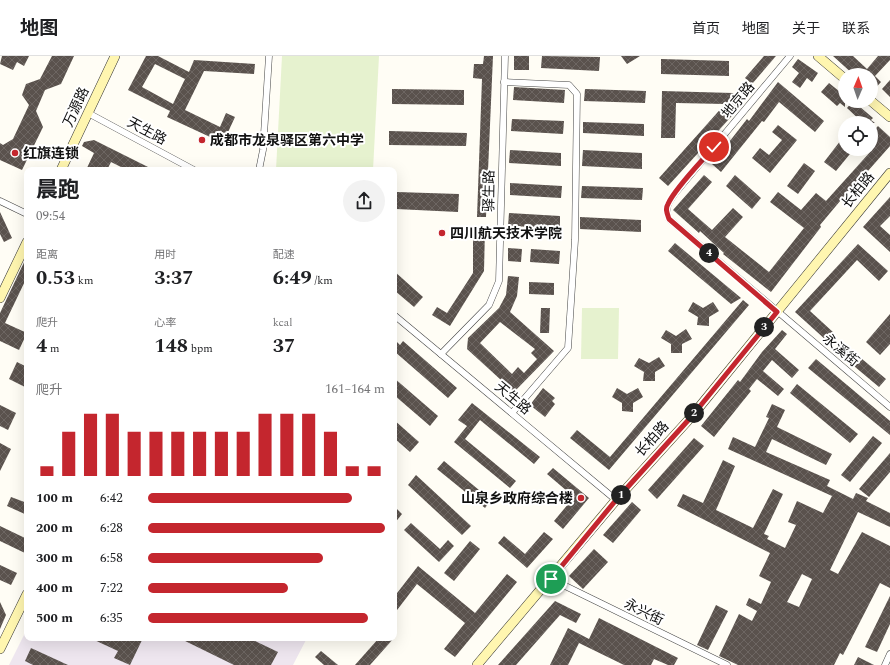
<!DOCTYPE html>
<html lang="zh">
<meta charset="utf-8">
<style>
:root{--surface:#fff;--page:#f2f2f2;--text:#202124;--muted:#757577;--line:#e0e0e0;--accent:#c4262e}
body{margin:0;font-family:Spectral,"Noto Sans SC",serif;background:var(--page);color:var(--text);height:100vh;display:flex;flex-direction:column;font-size:15px;white-space:nowrap}
*{box-sizing:border-box;margin:0}
p{font-size:13px;color:var(--muted)}
.icon{flex:none;width:22px;height:22px;fill:none;stroke:currentColor;stroke-width:2;stroke-linecap:round;stroke-linejoin:round}
.map{position:relative;flex:1;overflow:hidden}
.panel{position:absolute;left:24px;top:111px;width:373px;height:474px;display:flex;flex-direction:column;background:var(--surface);border-radius:8px;box-shadow:0 4px 16px #0002}
.panel>*{flex:none}
.needle{width:26px;rotate:2deg}
.buttons{position:absolute;left:838px;top:12px;display:grid;gap:8px}
.buttons a{display:grid;place-items:center;width:40px;height:40px;border-radius:50%;background:var(--surface);box-shadow:0 4px 16px #0002;font-size:20px}
.pin{position:absolute;display:grid;place-items:center;width:34px;height:34px;color:#fff;margin:-17px;border:2px solid #fff;border-radius:50%;box-shadow:0 1px 4px #0007}
.km{position:absolute;width:20px;height:20px;margin:-10px;border-radius:50%;background:#222;color:#fff;font-size:11px;line-height:20px;text-align:center}
.round{display:grid;place-items:center;flex:none;width:42px;height:42px;border-radius:21px;background:var(--page)}
.head{display:flex;align-items:center;justify-content:space-between;height:68px;padding:0 12px}
h1{font-size:22px;font-weight:700;line-height:30px}
.figures{display:grid;grid-template-columns:repeat(3,1fr);gap:6px;height:68px;padding:4px 12px}
.figures div{display:grid;align-content:center}
.figures b{font-size:20px;font-weight:700}
.figures small{font-size:11px;font-weight:400}
.figures p{font-size:11px}
.chart{height:112px;padding:8px 12px}
.chart p{display:flex;justify-content:space-between}
.chart svg{width:100%;height:72px;margin-top:4px;stroke:var(--accent);stroke-width:6}
ul{padding:0 12px;list-style:none;font-size:13px}
li{display:grid;grid-template-columns:64px 48px 1fr;align-items:center;height:30px}
li i{height:10px;border-radius:5px;background:var(--accent)}
header{display:flex;align-items:center;gap:24px;box-sizing:border-box;height:56px;padding:0 20px;background:var(--surface);border-bottom:1px solid var(--line)}
header strong{font-size:19px}
nav{display:flex;gap:22px;margin-inline-start:auto;font-size:14px}
.map>svg:first-child{display:block}
.industrial{fill:#eee6ef}
.pitch{fill:#e6f2cf}
.building{fill:url(#building-cross-hatch);fill-rule:evenodd}
.lines{fill:none;stroke-linecap:round;stroke-linejoin:round}
.street-casing{stroke:#444;stroke-width:7}
.secondary-casing{stroke:#333;stroke-width:10}
.street{stroke:#fff;stroke-width:6}
.secondary{stroke:#fff6b0;stroke-width:9}
.route-casing{stroke:#fff;stroke-width:8}
.route{stroke:#c4262e;stroke-width:5}
.poi-dot{fill:#c4262e;stroke:#fff;stroke-width:1.5}
.labels{text-anchor:middle;dominant-baseline:central;stroke-width:4;stroke-linejoin:round;paint-order:stroke}
.street-label{font-size:14px;fill:#111;stroke:#fff}
.poi-label{font-size:14px;font-weight:bold;fill:#111;stroke:#fff;text-anchor:start}
</style>
<header>
<strong>地图</strong>
<nav><a>首页</a><a>地图</a><a>关于</a><a>联系</a></nav>
</header>
<div class="map">
<svg width="890" height="609" viewBox="0 0 890 609">
<defs>
<pattern id="building-cross-hatch" width="8" height="8" patternUnits="userSpaceOnUse"><rect width="8" height="8" fill="#5a524d"/><path d="M0 0l8 8M0 8l8-8" fill="none" stroke="#6d6662"/></pattern>
</defs>
<rect width="100%" height="100%" fill="#fffdf5"/>
<!-- industrial -->
<polygon class="industrial" points="27,573 27,582 307,582 293,609 9,609"/>
<!-- pitch -->
<g class="pitch">
<polygon points="282,0 379,0 373,114 276,114"/>
<polygon points="582,252 619,252 618,303 581,303"/>
</g>
<!-- building -->
<g class="building">
<polygon points="2,0 29,0 24,10 17,6 13,14 0,8"/>
<polygon points="52,0 74,0 61,28 45,34 36,55 43,71 22,114 0,104 0,87 3,89 13,83 29,49 22,39 26,28 40,23"/>
<path d="M146,0h12l31,16 5,-12 61,4 -1,10 -50,-3 -19,39 35,17 6,-14 9,4 -12,26 -56,-26 3,-6 -42,-21zM155,8l30,15 -12,25 -31,-17z"/>
<polygon points="484,0 493,0 486,161 477,161 482,23 473,22 474,8 483,8"/>
<rect x="514" y="0" width="15" height="14"/>
<polygon points="542,0 600,1 599,15 541,12"/>
<polygon points="621,0 640,0 627,8"/>
<polygon points="764,0 776,0 752,28 745,22"/>
<polygon points="833,0 853,0 867,13 878,0 890,0 890,4 875,20 881,26 871,37 871,19 854,19"/>
<polygon points="661,3 729,5 729,20 661,18"/>
<polygon points="798,3 818,17 812,26 807,22 800,32 792,26 799,17 792,11"/>
<polygon points="890,24 890,41 882,33"/>
<polygon points="778,26 824,65 815,76 779,46 764,66 762,65 721,116 712,108 747,63 749,65"/>
<polygon points="829,27 845,40 845,51 840,47 837,50 821,36"/>
<polygon points="514,31 565,34 564,47 513,44"/>
<polygon points="392,33 464,34 464,49 392,48"/>
<polygon points="585,33 646,35 645,47 584,45"/>
<polygon points="662,35 733,37 740,51 668,130 659,122 725,48 676,47 675,82 661,82"/>
<polygon points="853,45 873,62 871,64 875,67 863,67 847,52"/>
<polygon points="512,63 564,65 563,78 511,75"/>
<polygon points="583,66 644,68 644,80 583,77"/>
<polygon points="778,69 797,84 770,117 752,102 760,92 769,99 782,84 772,76"/>
<polygon points="878,70 890,81 890,90 852,133 851,132 820,169 821,171 771,236 723,198 724,197 700,175 699,177 673,154 704,119 712,126 688,153 712,174 733,152 743,161 725,181 769,216 804,172 770,146 778,136 801,154 816,137 826,145 871,95 871,78"/>
<polygon points="389,75 467,77 466,90 389,89"/>
<polygon points="94,84 154,114 127,114 111,106 107,114 86,114 94,97 82,90 84,86"/>
<polygon points="841,84 845,87 845,93 854,93 836,115 824,106"/>
<polygon points="510,94 561,97 561,110 509,107"/>
<polygon points="583,94 642,97 642,113 582,110"/>
<polygon points="804,107 815,115 798,138 787,130"/>
<polygon points="735,119 761,142 752,153 726,130"/>
<polygon points="510,127 562,130 561,142 510,139"/>
<polygon points="582,130 643,132 642,144 581,142"/>
<polygon points="397,136 459,138 458,156 396,153"/>
<polygon points="890,141 890,160 880,170 890,179 890,196 863,171"/>
<polygon points="0,156 12,182 4,186 0,178"/>
<polygon points="509,157 560,160 560,172 508,170"/>
<polygon points="580,161 641,164 641,176 580,173"/>
<polygon points="473,172 485,173 484,215 450,270 432,259 437,251 447,257 473,217"/>
<polygon points="675,187 741,242 731,248 668,195"/>
<polygon points="858,188 888,215 879,225 857,204 810,255 834,277 827,285 795,256"/>
<polygon points="508,192 522,193 521,206 508,205"/>
<polygon points="531,193 560,195 559,208 530,206"/>
<polygon points="27,200 27,221 5,267 27,277 19,294 0,285 0,257"/>
<polygon points="394,215 423,241 414,251 394,234"/>
<path d="M508,220l11,1 -2,19 -7,16 44,39 -40,41 -47,-43 1,-11 31,-30 7,-13zM500,266l35,27 -4,4 6,6 -13,14 -6,-6 -6,7 -32,-31z"/>
<polygon points="529,226 554,227 554,239 529,238"/>
<polygon points="743,244 749,249 609,414 570,382 577,374 610,401"/>
<polygon points="693,246 703,252 713,246 719,255 709,261 709,270 697,269 698,261 688,255"/>
<polygon points="541,252 550,252 549,277 540,277"/>
<polygon points="890,258 890,288 880,299 866,286"/>
<polygon points="686,273 692,283 682,288 682,297 671,297 671,288 661,282 666,274 676,280"/>
<polygon points="782,274 787,278 775,293 799,314 792,322 772,304 763,315 784,333 778,340 757,323 749,333 751,335 714,381 701,370 738,324 740,326 762,296"/>
<polygon points="394,283 400,289 403,285 457,332 448,342 394,295"/>
<polygon points="843,287 886,323 879,331 836,295"/>
<polygon points="659,301 665,310 655,316 655,325 643,325 644,316 634,310 639,302 649,307"/>
<polygon points="816,303 890,365 890,379 808,312"/>
<polygon points="17,306 27,311 27,332 9,323"/>
<polygon points="394,322 438,360 430,370 394,339"/>
<polygon points="797,328 858,378 850,387 790,337"/>
<polygon points="543,332 555,342 552,345 555,348 545,361 530,349"/>
<polygon points="617,332 627,338 638,332 643,341 633,347 633,356 622,355 622,347 612,341"/>
<polygon points="472,347 540,401 534,408 480,364 465,383 516,425 510,432 454,386 467,370 458,364"/>
<path d="M772,348l13,6 -8,17 55,27 -6,11 -54,-26 -6,13 64,28 -3,6 26,13 3,-6 12,5 -2,3 24,12v14l-32,-15 -28,58 8,4 24,-42 28,14v42l-10,-5 -37,72 -3,-2 -6,12h-96l-19,-9 20,-42 13,7 5,-10 -11,-6 3,-7 12,6 10,-22 -12,-6 11,-23 -93,-47 6,-12 20,9 20,-43 12,6 -19,44 37,18 20,-39 10,5 -19,40 5,2 -2,3 18,9 11,-23 -8,-3 9,-21 26,12 9,-17 -104,-47 5,-12 22,10 14,-29 -3,-1zM802,518l10,5 -13,28 -12,-5z"/>
<polygon points="0,349 16,357 8,374 0,370"/>
<polygon points="394,364 419,386 410,396 394,382"/>
<polygon points="873,380 882,387 850,426 841,419"/>
<polygon points="694,382 704,390 657,443 648,434"/>
<polygon points="0,387 11,393 0,415"/>
<polygon points="890,397 890,416 869,441 859,433"/>
<polygon points="444,405 491,444 485,452 437,413"/>
<polygon points="553,412 589,442 563,473 554,465 574,441 547,418"/>
<polygon points="416,419 471,470 462,479 408,429"/>
<polygon points="11,441 27,447 27,459 7,450"/>
<polygon points="632,446 641,454 613,487 603,479"/>
<polygon points="394,450 402,458 394,468"/>
<polygon points="411,467 440,493 448,484 454,490 439,506 404,474"/>
<polygon points="0,470 27,483 27,498 0,485"/>
<polygon points="544,476 553,483 527,512 498,487 504,480 525,498"/>
<polygon points="470,485 480,493 454,525 444,517"/>
<polygon points="594,493 608,506 583,533 569,520"/>
<polygon points="0,509 17,517 11,529 0,524"/>
<polygon points="418,510 475,557 507,518 517,526 455,601 444,593 465,567 417,528 394,558 394,541"/>
<polygon points="890,540 890,568 877,596 865,591"/>
<polygon points="555,545 581,558 576,567 560,559 516,609 498,609"/>
<polygon points="0,546 6,559 0,573"/>
<polygon points="716,549 728,555 708,594 697,589"/>
<polygon points="599,562 678,602 674,609 668,609 654,603 651,609 624,609 579,587 568,609 550,609 568,572 589,583"/>
<polygon points="90,582 143,582 130,609 114,602 118,595"/>
<polygon points="179,582 249,582 278,596 271,609 234,609"/>
<polygon points="379,582 394,582 370,609 355,609"/>
<polygon points="31,592 68,609 33,609 25,605"/>
<polygon points="321,595 338,609 324,609 315,601"/>
<polygon points="858,601 874,609 854,609"/>
</g>
<g class="lines">
<defs>
<g id="street">
<path d="M790,0l-114,136c-7,10 -12,15 -7,27l221,188"/>
<polyline points="504,26 569,29 577,38 575,184 568,292 512,357"/>
<polyline points="88,57 194,114"/>
<polyline points="259,114 263,94 269,0"/>
<polyline points="0,145 27,158"/>
<polyline points="394,259 616,444"/>
<polyline points="441,298 489,249 499,225 505,0"/>
<polyline points="551,523 727,609"/>
<polyline points="885,609 890,598"/>
</g>
<g id="secondary">
<polyline points="818,0 845,23"/>
<polyline points="871,45 890,61"/>
<polyline points="61,114 115,0"/>
<polyline points="0,242 27,186"/>
<polyline points="0,593 27,538"/>
<polyline points="477,609 616,444 692,360 890,117"/>
</g>
</defs>
<!-- street casing -->
<use href="#street" class="street-casing"/>
<!-- secondary casing -->
<use href="#secondary" class="secondary-casing"/>
<!-- street -->
<use href="#street" class="street"/>
<!-- secondary -->
<use href="#secondary" class="secondary"/>
</g>
<g class="lines">
<defs>
<path id="route" d="M551,523l65,-79 76,-84 85,-104 -108,-93c-2,-6 -4,-10 -1,-15 7,-16 34,-43 46,-57"/>
</defs>
<!-- route casing -->
<use href="#route" class="route-casing"/>
<!-- route -->
<use href="#route" class="route"/>
</g>
<!-- markers -->
<g class="poi-dot">
<circle cx="202" cy="84" r="4"/>
<circle cx="15" cy="97" r="4"/>
<circle cx="442" cy="177" r="4"/>
<circle cx="581" cy="442" r="4"/>
</g>
<g class="labels">
<!-- street labels -->
<g class="street-label">
<text transform="translate(738 44) rotate(-50)">地京路</text>
<text transform="translate(76 51) rotate(-65)">万源路</text>
<text transform="translate(147 75) rotate(28)">天生路</text>
<text transform="translate(858 134) rotate(-51)">长柏路</text>
<text transform="translate(489 135) rotate(-89)">驿生路</text>
<text transform="translate(841 294) rotate(40)">永溪街</text>
<text transform="translate(513 342) rotate(40)">天生路</text>
<text transform="translate(652 383) rotate(-48)">长柏路</text>
<text transform="translate(644 556) rotate(26)">永兴街</text>
</g>
<!-- poi labels -->
<g class="poi-label">
<text x="210" y="84">成都市龙泉驿区第六中学</text>
<text x="23" y="97">红旗连锁</text>
<text x="450" y="177">四川航天技术学院</text>
<text x="573" y="442" text-anchor="end">山泉乡政府综合楼</text>
</g>
</g>
</svg>
<div class="buttons">
<a><svg class="needle" viewBox="-14 -14 28 28"><path d="M0-13l5 13h-10z" fill="#e53935"/><path d="M0 13l5-13h-10z" fill="#757577"/></svg></a>
<a><svg class="icon" aria-label="locate" viewBox="0 0 24 24"><circle cx="12" cy="12" r="6"/><path d="M12 2v4M12 18v4M2 12h4M18 12h4"/></svg></a>
</div>
<div class="pin" style="left:551px;top:523px;background:#1e9e55"><svg class="icon" aria-label="arrive" viewBox="0 0 24 24"><path d="M6 21V4h12l-3 4 3 4H6"/></svg></div>
<div class="pin" style="left:714px;top:91px;background:#d93025"><svg class="icon" aria-label="check" viewBox="0 0 24 24"><path d="M5 12l5 5 9-10"/></svg></div>
<b class="km" style="left:621px;top:439px">1</b>
<b class="km" style="left:694px;top:357px">2</b>
<b class="km" style="left:764px;top:271px">3</b>
<b class="km" style="left:709px;top:197px">4</b>
<section class="panel">
<div class="head"><div><h1>晨跑</h1><p>09:54</p></div><a class="round"><svg class="icon" aria-label="share" viewBox="0 0 24 24"><path d="M12 15V3M7 8l5-5 5 5M5 13v7h14v-7"/></svg></a></div>
<div class="figures">
<div><p>距离</p><b>0.53<small> km</small></b></div>
<div><p>用时</p><b>3:37</b></div>
<div><p>配速</p><b>6:49<small> /km</small></b></div>
</div>
<div class="figures">
<div><p>爬升</p><b>4<small> m</small></b></div>
<div><p>心率</p><b>148<small> bpm</small></b></div>
<div><p>kcal</p><b>37</b></div>
</div>
<div class="chart"><p><span>爬升</span>161–164 m</p>
<svg viewBox="0 0 160 44" preserveAspectRatio="none"><path d="M5 44V38M15 44V17M25 44V6M35 44V6M45 44V17M55 44V17M65 44V17M75 44V17M85 44V17M95 44V17M105 44V6M115 44V6M125 44V6M135 44V17M145 44V38M155 44V38"/></svg>
</div>
<ul>
<li><b>100 m</b>6:42<i style="width:86%"></i></li>
<li><b>200 m</b>6:28<i style="width:100%"></i></li>
<li><b>300 m</b>6:58<i style="width:74%"></i></li>
<li><b>400 m</b>7:22<i style="width:59%"></i></li>
<li><b>500 m</b>6:35<i style="width:93%"></i></li>
</ul>
</section>
</div>
